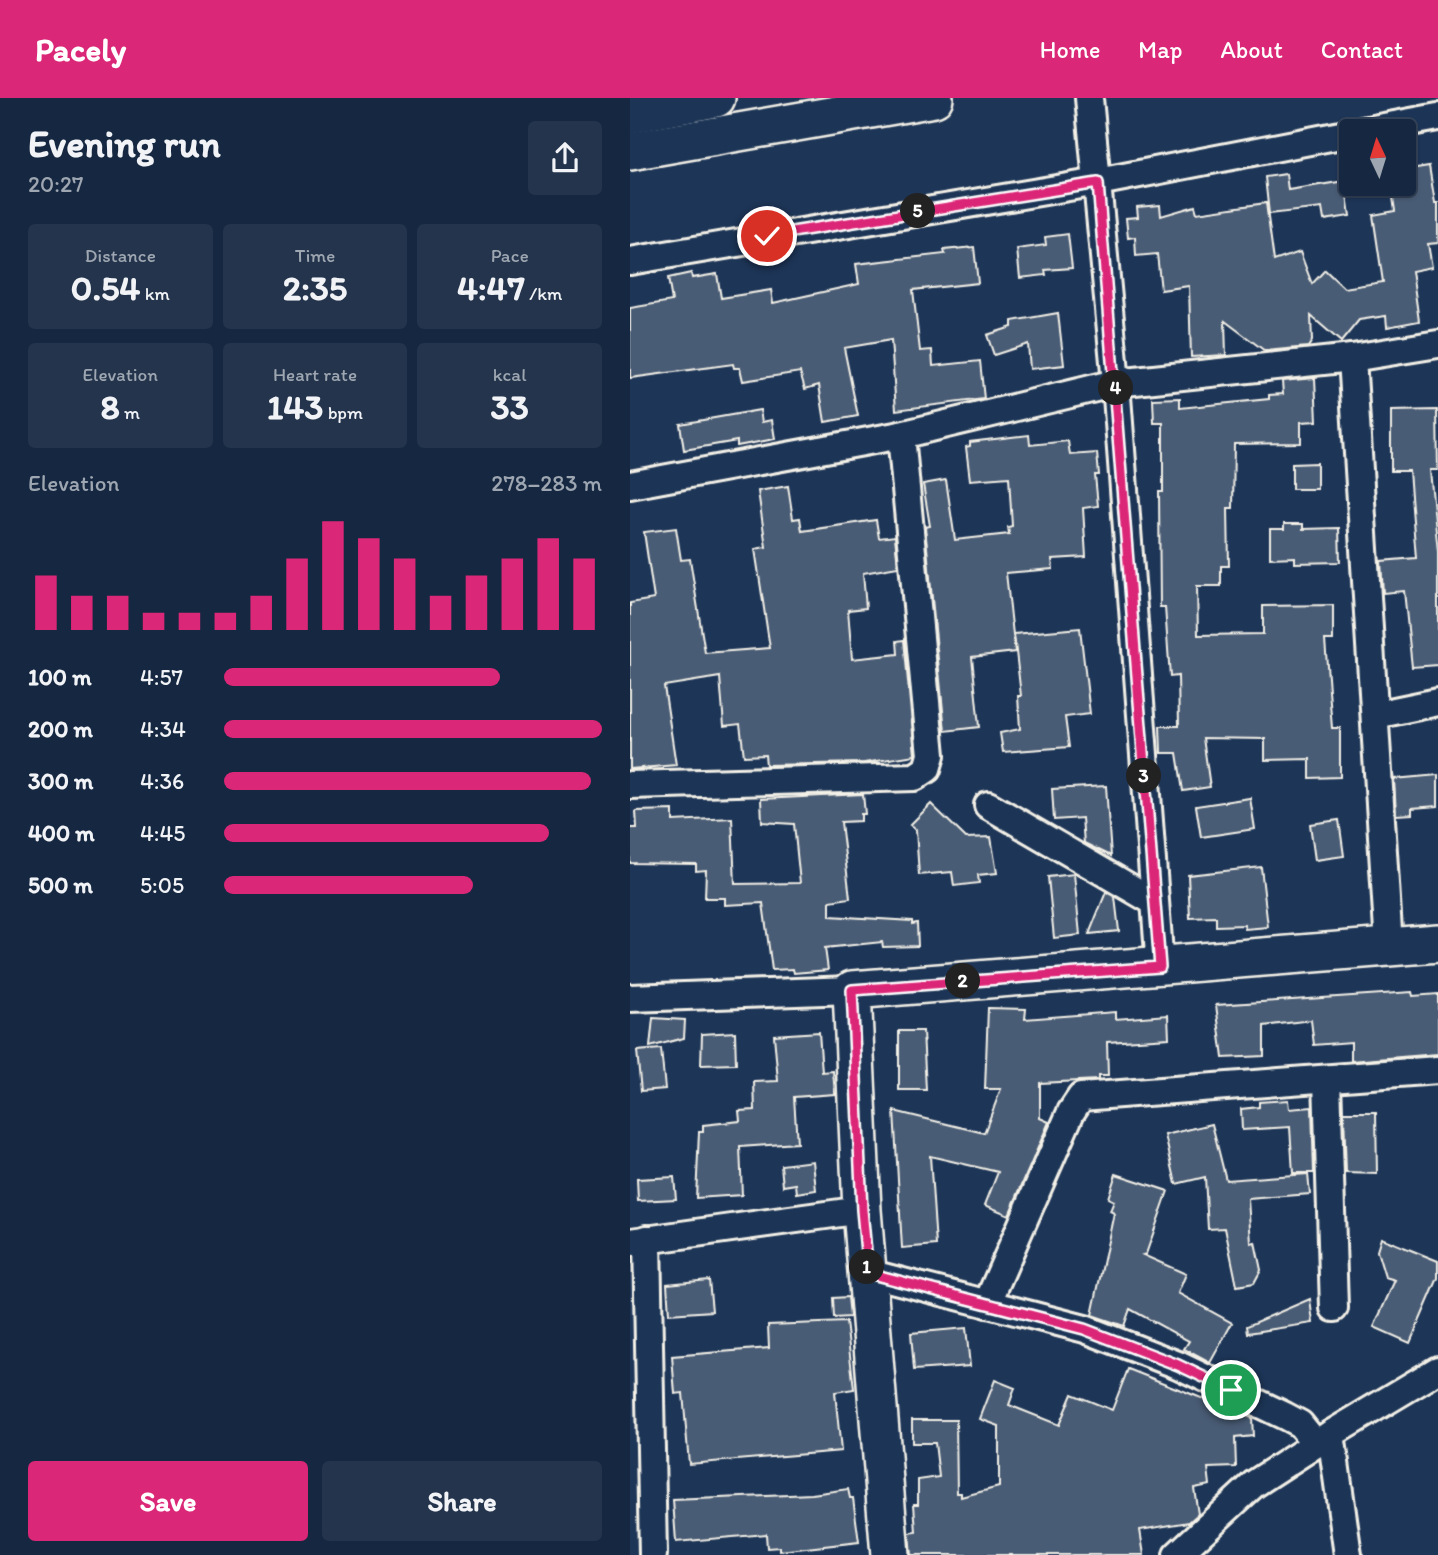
<!DOCTYPE html>
<meta charset="utf-8">
<style>
:root{--surface:#162841;--page:#23344c;--text:#f1f3f6;--muted:#9ea6b1;--line:#35445a;--accent:#db2777}
body{margin:0;font-family:Itim,sans-serif;background:var(--page);color:var(--text);height:100vh;display:flex;flex-direction:column;font-size:26px;white-space:nowrap}
*{box-sizing:border-box;margin:0}
p{font-size:23px;color:var(--muted)}
.icon{flex:none;width:38px;height:38px;fill:none;stroke:currentColor;stroke-width:2;stroke-linecap:round;stroke-linejoin:round}
.map{position:relative;flex:1;overflow:hidden}
.drawer{display:flex;flex-direction:column;background:var(--surface);width:630px}
.drawer>*{flex:none}
.needle{width:46px;rotate:356deg}
.fabs{position:absolute;left:709px;top:21px;display:grid;gap:14px}
.fabs a{display:grid;place-items:center;width:77px;height:77px;border-radius:7px;background:var(--surface);box-shadow:0 2px 5px #0004,0 0 0 2px var(--line);font-size:35px}
.pin{position:absolute;display:grid;place-items:center;width:60px;height:60px;color:#fff;margin:-30px;border:4px solid #fff;border-radius:50%;box-shadow:0 2px 7px #0007}
.km{position:absolute;width:35px;height:35px;margin:-18px;border-radius:50%;background:#222;color:#fff;font-size:19px;line-height:35px;text-align:center}
.round{display:grid;place-items:center;flex:none;width:74px;height:74px;border-radius:7px;background:var(--page)}
.summary{display:flex;align-items:center;justify-content:space-between;height:119px;padding:0 28px}
h1{font-size:38px;font-weight:700;line-height:52px}
.metrics{display:grid;grid-template-columns:repeat(3,1fr);gap:10px;height:119px;padding:7px 28px}
.metrics div{display:grid;align-content:center;border-radius:7px;background:var(--page);text-align:center}
.metrics b{font-size:35px;font-weight:700}
.metrics small{font-size:19px;font-weight:400}
.metrics p{font-size:19px}
.chart{height:196px;padding:14px 28px}
.chart p{display:flex;justify-content:space-between}
.chart svg{width:100%;height:126px;margin-top:7px;stroke:var(--accent);stroke-width:6}
.cta{display:flex;gap:14px;margin-top:auto;padding:14px 28px}
.cta a{flex:1;height:80px;border-radius:7px;background:var(--accent);color:#fff;font-size:28px;font-weight:700;line-height:80px;text-align:center}
.cta a+a{background:var(--page);color:var(--text)}
ul{padding:0 28px;list-style:none;font-size:23px}
li{display:grid;grid-template-columns:112px 84px 1fr;align-items:center;height:52px}
li i{height:18px;border-radius:9px;background:var(--accent)}
header{display:flex;align-items:center;gap:42px;box-sizing:border-box;height:98px;padding:0 35px;background:var(--accent);color:#fff}
header strong{font-size:33px}
nav{display:flex;gap:38px;margin-inline-start:auto;font-size:24px}
main{display:flex;flex:1;min-height:0}
.map>svg:first-child{display:block}
.building{fill:#485b74;stroke:#f4f1e8;stroke-width:2}
.lines{fill:none;stroke-linecap:round;stroke-linejoin:round}
.street-casing{stroke:#f4f1e8;stroke-width:32}
.secondary-casing{stroke:#f4f1e8;stroke-width:42}
.street{stroke:#1d3557;stroke-width:26}
.secondary{stroke:#1d3557;stroke-width:37}
.route-casing{stroke:#fff;stroke-width:14}
.route{stroke:#db2777;stroke-width:9}
</style>
<header>
<strong>Pacely</strong>
<nav><a>Home</a><a>Map</a><a>About</a><a>Contact</a></nav>
</header>
<main>
<section class="drawer">
<div class="summary"><div><h1>Evening run</h1><p>20:27</p></div><a class="round"><svg class="icon" aria-label="share" viewBox="0 0 24 24"><path d="M12 15V3M7 8l5-5 5 5M5 13v7h14v-7"/></svg></a></div>
<div class="metrics">
<div><p>Distance</p><b>0.54<small> km</small></b></div>
<div><p>Time</p><b>2:35</b></div>
<div><p>Pace</p><b>4:47<small> /km</small></b></div>
</div>
<div class="metrics">
<div><p>Elevation</p><b>8<small> m</small></b></div>
<div><p>Heart rate</p><b>143<small> bpm</small></b></div>
<div><p>kcal</p><b>33</b></div>
</div>
<div class="chart"><p><span>Elevation</span>278–283 m</p>
<svg viewBox="0 0 160 44" preserveAspectRatio="none"><path d="M5 44V25M15 44V32M25 44V32M35 44V38M45 44V38M55 44V38M65 44V32M75 44V19M85 44V6M95 44V12M105 44V19M115 44V32M125 44V25M135 44V19M145 44V12M155 44V19"/></svg>
</div>
<ul>
<li><b>100 m</b>4:57<i style="width:73%"></i></li>
<li><b>200 m</b>4:34<i style="width:100%"></i></li>
<li><b>300 m</b>4:36<i style="width:97%"></i></li>
<li><b>400 m</b>4:45<i style="width:86%"></i></li>
<li><b>500 m</b>5:05<i style="width:66%"></i></li>
</ul>
<div class="cta"><a>Save</a><a>Share</a></div>
</section>
<div class="map">
<svg width="808" height="1457" viewBox="0 0 808 1457">
<rect width="100%" height="100%" fill="#1d3557"/>
<filter id="ink" filterUnits="userSpaceOnUse"><feTurbulence type="fractalNoise" baseFrequency=".0143" numOctaves="2"/><feDisplacementMap in="SourceGraphic" scale="14" xChannelSelector="R" yChannelSelector="G"/><feConvolveMatrix kernelMatrix="1 2 1 2 8 2 1 2 1" color-interpolation-filters="sRGB"/></filter>
<g filter="url(#ink)">
<!-- building -->
<g class="building">
<polygon points="799,68 805,105 808,105 808,145 798,146 802,169 782,173 789,223 757,229 756,218 729,222 711,244 681,218 682,243 678,249 635,253 595,223 596,257 561,259 559,188 531,192 527,156 506,158 505,139 498,140 496,120 508,119 507,109 530,107 531,118 565,108 567,115 636,105 644,163 670,154 682,186 695,172 714,190 753,184 743,117 765,113 761,86 774,86 774,72"/>
<polygon points="656,76 658,92 715,83 720,118 694,122 692,110 639,116 635,79"/>
<polygon points="438,136 442,170 415,172 416,177 390,180 387,151 416,147 415,139"/>
<polygon points="344,149 348,185 283,192 290,253 302,252 303,268 350,263 354,301 266,312 261,242 214,250 228,318 195,324 189,287 175,291 170,274 113,283 110,270 104,270 103,266 0,280 0,210 42,203 38,180 61,175 62,180 87,176 91,200 141,192 143,205 229,186 226,166 315,156 314,152"/>
<polygon points="428,215 434,267 400,271 398,246 364,257 357,237 382,229 382,223"/>
<polygon points="685,280 687,323 671,324 671,345 604,346 603,410 598,410 599,468 591,468 591,488 567,488 568,537 633,536 633,508 703,507 703,542 695,542 702,630 710,630 710,679 680,680 680,661 635,662 635,641 573,640 580,689 553,693 547,655 531,655 530,628 549,628 548,578 540,579 535,509 530,509 529,394 533,394 533,325 524,325 523,301 550,300 550,310 639,301 639,297 653,296 652,283"/>
<polygon points="130,312 132,324 142,322 145,341 107,348 107,343 54,352 50,326"/>
<polygon points="807,312 808,372 800,372 808,454 808,567 782,569 774,493 753,495 751,463 786,460 779,373 761,373 761,313"/>
<polygon points="399,337 400,347 438,343 440,357 467,355 469,377 465,377 468,408 453,410 456,459 422,461 423,471 376,475 385,554 342,559 349,629 315,633 295,429 300,428 293,386 316,382 325,442 379,436 378,429 382,428 379,379 340,382 336,349 340,348 340,344"/>
<polygon points="687,365 687,391 662,391 662,366"/>
<polygon points="158,388 163,421 170,420 172,433 246,422 249,440 265,438 268,469 233,475 236,510 218,512 222,561 268,556 267,543 274,542 285,657 234,665 136,667 135,657 114,658 110,626 94,628 90,579 34,588 46,667 0,671 0,505 24,501 14,434 46,430 51,462 60,461 75,555 140,550 125,451 136,449 128,393"/>
<polygon points="654,426 673,426 673,431 709,430 710,464 665,465 665,459 640,460 640,431 654,431"/>
<polygon points="450,530 460,616 435,619 439,649 373,654 370,635 390,631 388,598 391,598 384,536"/>
<polygon points="808,677 808,708 782,710 782,716 766,717 764,681"/>
<polygon points="476,688 481,758 454,745 452,720 424,722 422,691"/>
<polygon points="233,696 235,716 231,716 231,723 211,724 220,800 200,803 200,818 282,823 282,826 287,825 288,848 253,849 252,844 195,850 198,872 164,875 163,871 142,872 133,805 95,807 95,800 75,800 76,772 66,773 66,766 0,765 0,730 7,730 6,713 43,712 43,723 102,720 105,786 170,785 164,726 132,724 131,701"/>
<polygon points="620,700 625,731 571,739 566,708"/>
<polygon points="301,706 336,740 361,739 367,775 348,777 349,785 324,788 322,774 289,777 286,732 280,727"/>
<polygon points="709,722 714,758 685,762 680,726"/>
<polygon points="631,769 638,829 615,831 614,827 586,828 586,819 560,820 558,777"/>
<polygon points="444,776 450,837 424,840 418,779"/>
<polygon points="476,794 485,799 489,833 459,836"/>
<polygon points="782,894 783,898 808,896 808,956 721,963 721,944 684,947 681,922 634,928 634,958 593,960 586,907"/>
<polygon points="358,910 396,911 395,921 485,914 485,921 538,917 539,940 477,944 478,978 468,978 468,982 410,985 410,1020 419,1024 379,1117 355,1107 368,1074 300,1058 306,1147 272,1150 264,1013 354,1035 371,991 355,991"/>
<polygon points="23,920 55,922 54,940 20,949"/>
<polygon points="269,933 293,933 296,992 269,992"/>
<polygon points="105,934 106,966 71,967 72,936"/>
<polygon points="189,934 192,974 203,973 205,996 164,999 167,1045 110,1049 112,1097 66,1100 69,1034 73,1034 73,1027 110,1023 109,1013 125,1012 124,984 148,983 144,937"/>
<polygon points="31,951 35,991 11,993 7,953"/>
<polygon points="658,1002 659,1011 682,1009 684,1075 663,1075 660,1029 612,1032 611,1011 629,1009 629,1004"/>
<polygon points="714,1014 746,1014 747,1076 716,1075"/>
<polygon points="582,1026 596,1082 678,1076 680,1096 618,1101 621,1145 625,1144 631,1172 624,1185 607,1188 595,1130 578,1131 575,1079 546,1086 535,1037"/>
<polygon points="183,1063 186,1092 167,1095 166,1086 153,1088 151,1067"/>
<polygon points="486,1076 538,1093 516,1156 513,1157 556,1176 548,1195 602,1225 580,1265 554,1251 559,1243 500,1211 494,1228 462,1217 484,1115 480,1113 484,1103 478,1100"/>
<polygon points="44,1079 46,1101 8,1103 7,1081"/>
<polygon points="751,1140 808,1163 808,1180 780,1245 744,1229 765,1182 755,1179 747,1153"/>
<polygon points="79,1182 82,1213 39,1216 37,1186"/>
<polygon points="218,1199 220,1219 204,1220 203,1200"/>
<polygon points="680,1201 683,1225 618,1235 617,1228"/>
<polygon points="216,1224 224,1291 205,1294 211,1353 59,1366 53,1295 45,1296 42,1258 139,1250 138,1227"/>
<polygon points="336,1230 340,1268 284,1272 281,1235"/>
<polygon points="498,1271 622,1320 623,1338 605,1340 606,1369 578,1370 580,1387 564,1390 568,1416 559,1424 510,1432 514,1457 281,1457 279,1435 286,1434 284,1406 288,1406 288,1382 309,1379 305,1345 282,1345 282,1322 326,1322 327,1395 331,1395 331,1399 369,1389 369,1328 350,1321 365,1282 385,1290 379,1307 429,1327 442,1296 482,1312"/>
<polygon points="218,1391 220,1400 223,1400 229,1444 150,1453 150,1449 137,1450 136,1436 46,1444 43,1402 182,1396"/>
</g>
<g class="lines">
<defs>
<g id="street">
<polyline points="459,0 486,285 530,869"/>
<polyline points="732,33 808,19"/>
<polyline points="0,163 468,84 721,35"/>
<polyline points="722,260 759,849"/>
<polyline points="0,387 271,337 486,285 722,260 808,246"/>
<polyline points="745,617 808,604"/>
<polyline points="0,687 285,679 297,671 301,657 271,337"/>
<polyline points="358,707 523,803"/>
<polyline points="0,900 222,892"/>
<polyline points="697,981 704,1210"/>
<polyline points="17,1141 23,1457"/>
<polyline points="1,1144 232,1112"/>
<polyline points="238,1175 455,1231 548,1267 655,1318 670,1326 686,1346"/>
<polyline points="357,1206 441,1014 451,999 808,972"/>
<polyline points="701,1336 808,1272"/>
<polyline points="547,1457 624,1386 701,1336 718,1457"/>
</g>
<g id="secondary">
<polyline points="0,16 86,0"/>
<polyline points="0,53 304,0"/>
<polyline points="260,1457 232,1112 222,892 808,845"/>
</g>
</defs>
<!-- street casing -->
<use href="#street" class="street-casing"/>
<!-- secondary casing -->
<use href="#secondary" class="secondary-casing"/>
<!-- street -->
<use href="#street" class="street"/>
<!-- secondary -->
<use href="#secondary" class="secondary"/>
</g>
</g>
<g class="lines" filter="url(#ink)">
<defs>
<polyline id="route" points="137,138 468,85 530,869 222,892 232,1112 238,1175 454,1231 548,1267 601,1292"/>
</defs>
<!-- route casing -->
<use href="#route" class="route-casing"/>
<!-- route -->
<use href="#route" class="route"/>
</g>
</svg>
<div class="fabs">
<a><svg class="needle" viewBox="-14 -14 28 28"><path d="M0-13l5 13h-10z" fill="#e53935"/><path d="M0 13l5-13h-10z" fill="#9ea6b1"/></svg></a>
</div>
<div class="pin" style="left:601px;top:1292px;background:#1e9e55"><svg class="icon" aria-label="arrive" viewBox="0 0 24 24"><path d="M6 21V4h12l-3 4 3 4H6"/></svg></div>
<div class="pin" style="left:137px;top:138px;background:#d93025"><svg class="icon" aria-label="check" viewBox="0 0 24 24"><path d="M5 12l5 5 9-10"/></svg></div>
<b class="km" style="left:237px;top:1169px">1</b>
<b class="km" style="left:333px;top:883px">2</b>
<b class="km" style="left:514px;top:678px">3</b>
<b class="km" style="left:486px;top:290px">4</b>
<b class="km" style="left:288px;top:113px">5</b>
</div>
</main>
